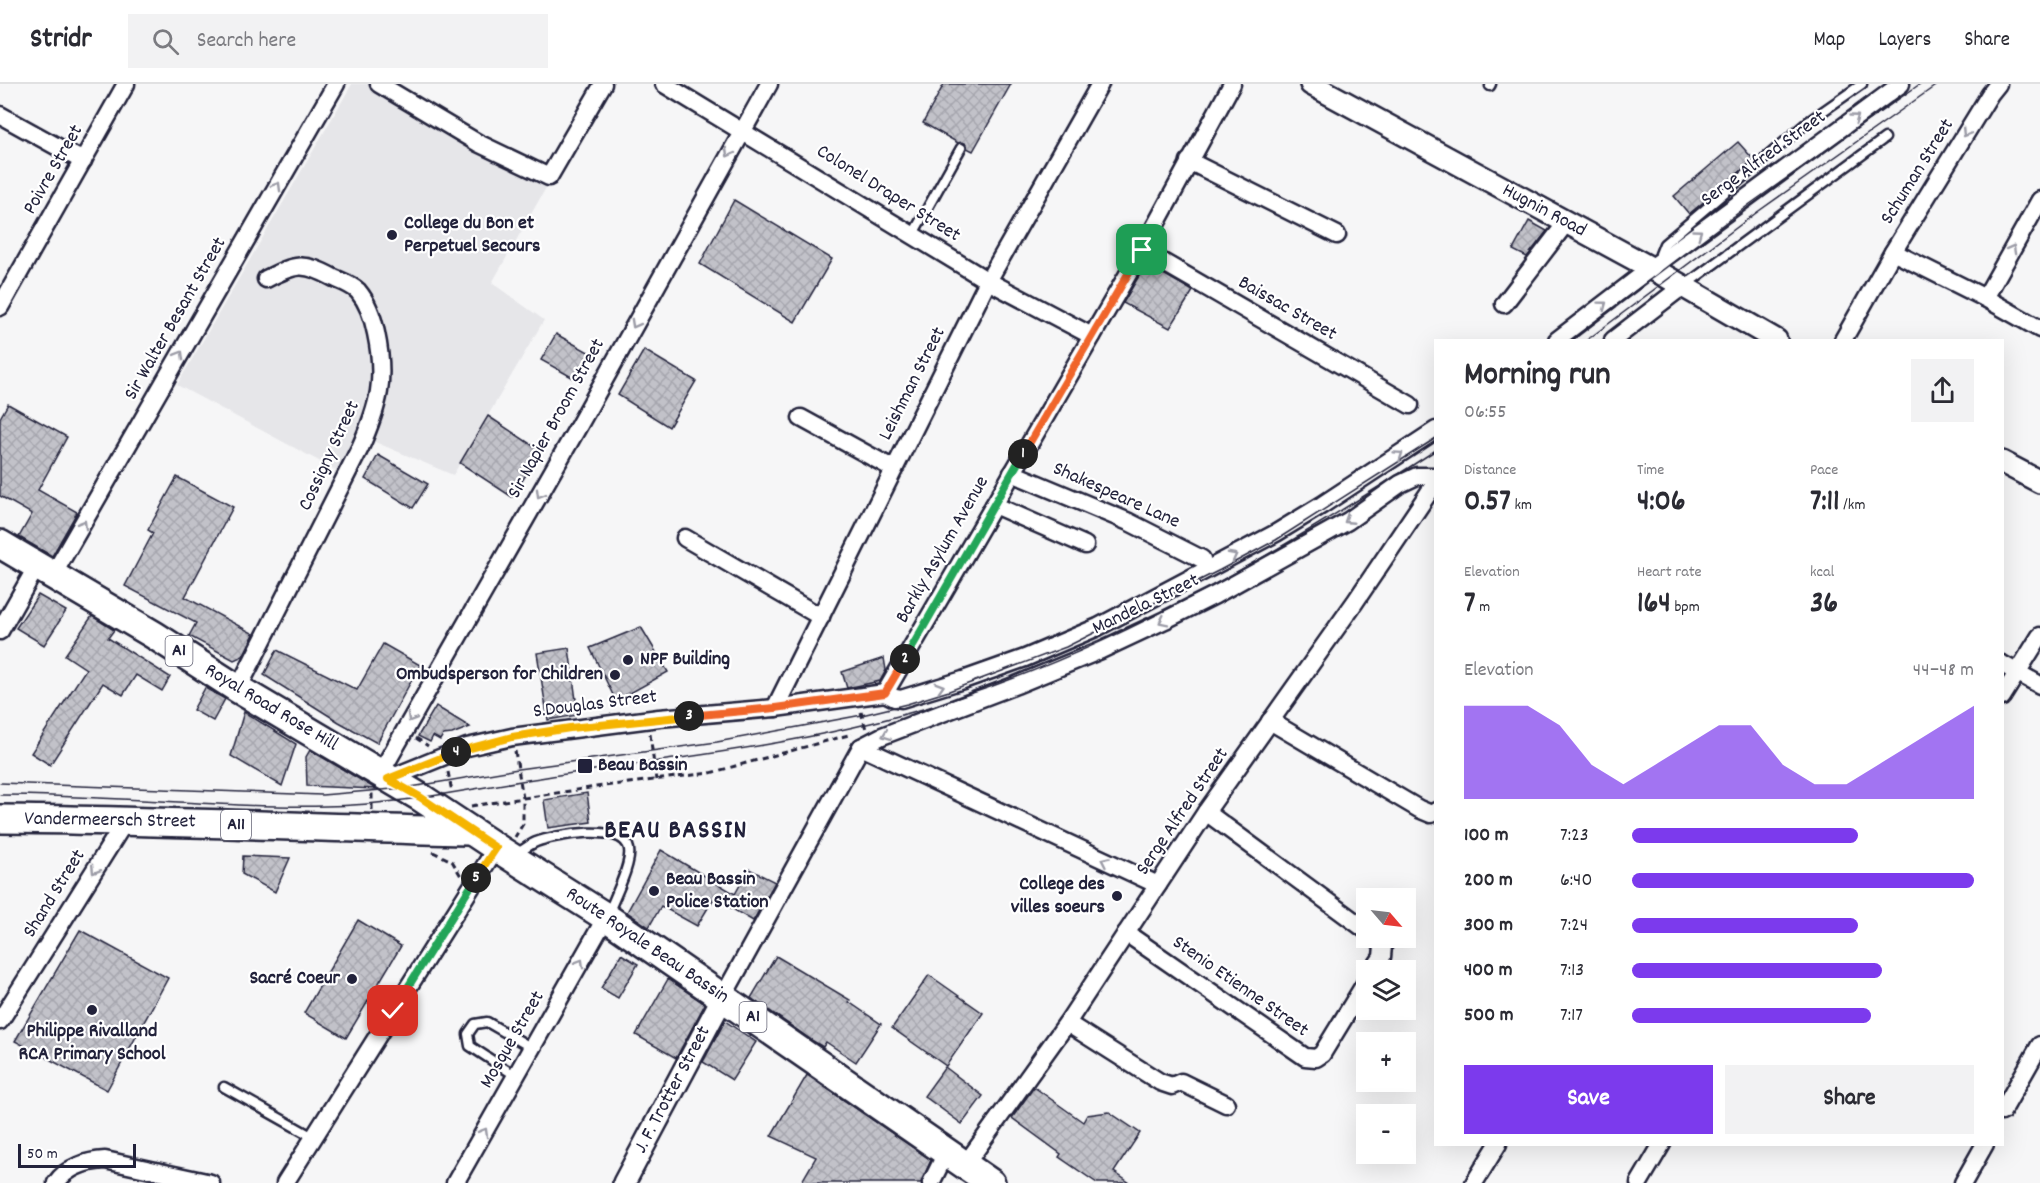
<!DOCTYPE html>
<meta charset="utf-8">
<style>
:root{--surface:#fff;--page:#f2f2f3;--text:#2b2b33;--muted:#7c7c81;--line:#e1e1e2;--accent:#7c3aed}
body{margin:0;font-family:Dekko,sans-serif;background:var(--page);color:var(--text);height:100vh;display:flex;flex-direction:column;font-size:22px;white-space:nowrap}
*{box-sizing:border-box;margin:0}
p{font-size:20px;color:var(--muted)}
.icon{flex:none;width:33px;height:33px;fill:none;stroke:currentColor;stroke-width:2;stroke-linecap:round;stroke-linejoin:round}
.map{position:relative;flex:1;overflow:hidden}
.details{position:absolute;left:1434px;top:255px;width:570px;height:807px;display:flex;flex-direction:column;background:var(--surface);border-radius:0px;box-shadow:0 6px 24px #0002}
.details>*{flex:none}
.needle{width:39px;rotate:118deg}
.controls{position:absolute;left:1356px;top:804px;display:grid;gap:12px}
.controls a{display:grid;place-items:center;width:60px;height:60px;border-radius:0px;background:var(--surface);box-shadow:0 6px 24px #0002;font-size:30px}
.scale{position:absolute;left:18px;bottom:15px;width:118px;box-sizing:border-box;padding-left:6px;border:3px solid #22223b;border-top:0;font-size:16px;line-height:21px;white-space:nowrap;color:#22223b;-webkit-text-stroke:4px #fff;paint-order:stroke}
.pin{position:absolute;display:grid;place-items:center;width:51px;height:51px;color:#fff;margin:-26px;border-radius:12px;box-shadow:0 3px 9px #0006}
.km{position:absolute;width:30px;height:30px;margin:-15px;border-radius:50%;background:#222;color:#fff;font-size:16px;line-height:30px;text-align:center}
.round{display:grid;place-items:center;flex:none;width:63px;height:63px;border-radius:0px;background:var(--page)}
.head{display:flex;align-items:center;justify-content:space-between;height:102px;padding:0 30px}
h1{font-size:33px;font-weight:800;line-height:45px}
.metrics{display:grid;grid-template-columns:repeat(3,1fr);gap:9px;height:102px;padding:6px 30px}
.metrics div{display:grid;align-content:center}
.metrics b{font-size:30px;font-weight:800}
.metrics small{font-size:16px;font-weight:400}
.metrics p{font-size:16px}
.chart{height:168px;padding:12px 30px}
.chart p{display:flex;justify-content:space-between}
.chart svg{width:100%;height:108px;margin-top:6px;fill:var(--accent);opacity:.7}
.primary-button{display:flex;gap:12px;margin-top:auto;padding:12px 30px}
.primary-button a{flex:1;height:69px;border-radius:0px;background:var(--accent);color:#fff;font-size:24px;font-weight:800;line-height:69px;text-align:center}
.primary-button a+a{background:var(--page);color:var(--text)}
ul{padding:0 30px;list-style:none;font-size:20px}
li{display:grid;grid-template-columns:96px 72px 1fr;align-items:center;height:45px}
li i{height:15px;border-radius:8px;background:var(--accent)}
header{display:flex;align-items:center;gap:36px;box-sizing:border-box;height:84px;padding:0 30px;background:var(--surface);border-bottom:2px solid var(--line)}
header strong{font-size:28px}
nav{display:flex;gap:33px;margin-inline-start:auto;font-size:21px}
.search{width:420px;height:54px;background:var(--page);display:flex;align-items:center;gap:15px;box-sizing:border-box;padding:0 21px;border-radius:0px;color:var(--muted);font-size:22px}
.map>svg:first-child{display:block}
.built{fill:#e6e6e9}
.building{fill:url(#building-cross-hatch);stroke:#22223b;stroke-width:1.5}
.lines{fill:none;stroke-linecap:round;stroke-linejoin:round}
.service-casing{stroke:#22223b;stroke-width:13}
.minor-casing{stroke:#22223b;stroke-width:21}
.tertiary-casing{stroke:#22223b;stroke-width:26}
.primary-casing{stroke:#22223b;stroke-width:32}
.path{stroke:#22223b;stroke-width:3;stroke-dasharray:6 4.5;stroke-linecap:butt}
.service{stroke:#fff;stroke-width:8}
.minor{stroke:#fff;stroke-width:16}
.tertiary{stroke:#fff;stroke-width:21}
.primary{stroke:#fff;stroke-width:27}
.tram{stroke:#22223b;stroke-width:1.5}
.oneway{stroke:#9c9ca7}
.split-1-casing{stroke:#fff;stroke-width:12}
.split-2-casing{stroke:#fff;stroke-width:12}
.split-3-casing{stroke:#fff;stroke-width:12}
.split-4-casing{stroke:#fff;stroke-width:12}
.split-5-casing{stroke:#fff;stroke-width:12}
.split-6-casing{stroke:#fff;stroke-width:12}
.split-1{stroke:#f0652b;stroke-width:8}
.split-2{stroke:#22a559;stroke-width:8}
.split-3{stroke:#f0652b;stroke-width:8}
.split-4{stroke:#f5b400;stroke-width:8}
.split-5{stroke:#f5b400;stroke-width:8}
.split-6{stroke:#22a559;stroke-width:8}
.poi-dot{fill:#22223b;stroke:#fff;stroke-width:2}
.labels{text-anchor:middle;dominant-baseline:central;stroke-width:4.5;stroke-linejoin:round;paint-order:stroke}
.shield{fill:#fff;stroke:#646476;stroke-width:1.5}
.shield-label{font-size:18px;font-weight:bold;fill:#22223b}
.street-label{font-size:20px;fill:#22223b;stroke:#fff}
.poi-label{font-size:20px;font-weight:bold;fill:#22223b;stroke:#fff;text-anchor:start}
.district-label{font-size:26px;font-weight:bold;letter-spacing:1.5px;fill:#22223b;stroke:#fff}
</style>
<header>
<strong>Stridr</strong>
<div class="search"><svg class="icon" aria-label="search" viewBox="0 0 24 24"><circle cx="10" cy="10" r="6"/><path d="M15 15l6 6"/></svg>Search here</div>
<nav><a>Map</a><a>Layers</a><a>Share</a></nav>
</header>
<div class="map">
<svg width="2040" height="1099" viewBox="0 0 2040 1099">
<defs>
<pattern id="building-cross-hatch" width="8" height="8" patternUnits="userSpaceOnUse" patternTransform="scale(1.5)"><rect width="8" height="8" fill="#c2c2c9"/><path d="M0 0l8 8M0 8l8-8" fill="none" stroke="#a6a6ae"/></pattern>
</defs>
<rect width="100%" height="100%" fill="#f6f6f7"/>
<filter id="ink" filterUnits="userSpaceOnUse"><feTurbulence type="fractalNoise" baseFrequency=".0167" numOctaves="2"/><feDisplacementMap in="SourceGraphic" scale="12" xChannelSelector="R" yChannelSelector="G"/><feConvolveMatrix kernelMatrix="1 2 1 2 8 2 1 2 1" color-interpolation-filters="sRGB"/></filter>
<g filter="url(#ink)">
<!-- built -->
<polygon class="built" points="352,0 369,0 547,102 492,199 544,236 453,391 368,355 347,392 177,301"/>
<!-- building -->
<g class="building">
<polygon points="944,0 1011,0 973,67 967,64 965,59 958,59 923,39"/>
<polygon points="1738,58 1754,76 1689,130 1674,112"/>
<polygon points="734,116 832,175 795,238 700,180"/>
<polygon points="1529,137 1547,147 1527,173 1513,166"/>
<polygon points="1146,180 1193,207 1170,244 1123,219"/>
<polygon points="556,250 592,270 577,296 541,276"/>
<polygon points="644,266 696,297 669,343 618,311"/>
<polygon points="8,320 67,353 38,406 77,428 52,472 19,453 32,430 0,412 0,334"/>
<polygon points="488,332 541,367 512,413 460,379"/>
<polygon points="378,371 428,400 413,424 365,395"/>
<polygon points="177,393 233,423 185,513 254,550 243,572 234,576 189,552 196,539 125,502 153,449 148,446"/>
<polygon points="38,511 66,527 44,561 16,544"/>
<polygon points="92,532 114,546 108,554 170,593 162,607 136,591 123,611 103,599 50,681 31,669 86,585 65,571"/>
<polygon points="641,543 668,588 616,617 590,564"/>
<polygon points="383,560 420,581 377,659 339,638 264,591 277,566 357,606"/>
<polygon points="569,564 578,631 548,636 537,569"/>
<polygon points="884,574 886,586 880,597 847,604 842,588"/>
<polygon points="205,604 225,615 213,637 193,626"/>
<polygon points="436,622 442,626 470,643 452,650 443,651 440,656 433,652 430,658 418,652"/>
<polygon points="244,628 296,660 282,702 231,672"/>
<polygon points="310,666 376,705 307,702 306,673"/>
<polygon points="587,709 591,738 548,744 544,716"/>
<polygon points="661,766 735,810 749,785 775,798 753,837 714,814 697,842 661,822 649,843 627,828"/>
<polygon points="243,772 290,774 275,808 242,790"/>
<polygon points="358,836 401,862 346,954 304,929"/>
<polygon points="80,846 168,894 107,1006 15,957"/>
<polygon points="621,870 638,880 618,914 601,904"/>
<polygon points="776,872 850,916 849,918 881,940 856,978 826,958 823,963 813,957 751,914"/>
<polygon points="929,891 983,929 946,982 892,944"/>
<polygon points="668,895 705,920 676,974 636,951"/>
<polygon points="725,937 756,958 732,996 703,978"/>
<polygon points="945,983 983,1012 962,1040 924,1012"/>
<polygon points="807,991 931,1076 921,1099 801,1099 816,1073 771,1052"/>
<polygon points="1034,1003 1083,1038 1087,1031 1109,1028 1140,1049 1114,1088 1130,1099 1097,1099 1059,1073 1061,1070 1012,1034"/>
</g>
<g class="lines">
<defs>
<g id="service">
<polyline points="1490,2 1491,0"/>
<polyline points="913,150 961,64"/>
<polyline points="1662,176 1660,170 1664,160 1809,37 1862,0"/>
<polyline points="1684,202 1885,54"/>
<path d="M516,770c7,-4 13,-9 20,-12 18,-7 88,-20 93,7 3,15 -15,49 -21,65"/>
<polyline points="516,992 470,962 468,950 475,940 487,938 532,964"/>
<polyline points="224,1003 313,1053"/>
</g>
<g id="minor">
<polyline points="379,0 478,59 549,93 603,0"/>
<polyline points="664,0 988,197 1092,252"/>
<polyline points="0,31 83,77"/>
<polyline points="1189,77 1337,151"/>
<polyline points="1142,166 1410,321"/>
<polyline points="1893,168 1985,214 2040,245"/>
<polyline points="1985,214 2040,116"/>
<polyline points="1504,220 1566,139"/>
<polyline points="0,223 126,0"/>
<polyline points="1557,256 1651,184 1901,0"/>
<polyline points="1613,256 1683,202"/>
<polyline points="1843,256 1893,168 1990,10 1998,0"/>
<polyline points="801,334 894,385"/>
<polyline points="1012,389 1129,438 1202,475"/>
<polyline points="994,421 1085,461"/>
<polyline points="685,454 821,533"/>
<polyline points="53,491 336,0"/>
<polyline points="0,547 37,482"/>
<polyline points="2002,580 2040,601"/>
<path d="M238,605l122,-241c19,-43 26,-68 16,-115 -3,-15 -8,-30 -18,-42 -6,-6 -17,-10 -24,-13 -31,-17 -38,-14 -68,1"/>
<polyline points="885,609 1142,166 1232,0"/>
<polyline points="885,609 895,614 901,615 963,596 1025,574 1098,543 1276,449 1322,421 1436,346"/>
<polyline points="2002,613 2040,552"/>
<polyline points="775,624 988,197 1100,0"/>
<polyline points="1270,637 1419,725 1431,730 1436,727"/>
<polyline points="861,663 1158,801"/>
<polyline points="380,690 578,343 769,0"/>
<polyline points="388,695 467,663 512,653 659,634 775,624 885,609"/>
<polyline points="1206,728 1366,846"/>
<polyline points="1126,849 1305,973 1316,974 1322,970 1366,898"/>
<polyline points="1373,886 1382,873 1383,862 1377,854"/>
<polyline points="723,913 861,663 882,652 1016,601 1101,566 1165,536 1215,511 1348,437 1400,400 1417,392 1436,392"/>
<polyline points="0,937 126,736"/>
<polyline points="1067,939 1160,998 1172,1002 1181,998 1226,1020"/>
<polyline points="2002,1028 2040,961"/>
<polyline points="965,1081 1067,939 1206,728 1355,518 1436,398"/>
<path d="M56,1099c11,-16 31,-22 49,-23l106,23"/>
<polyline points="285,1099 496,764"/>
<polyline points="455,1099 606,833"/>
<polyline points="931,1099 947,1067"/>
<polyline points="1474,1099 1498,1060"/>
<polyline points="1639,1099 1662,1060"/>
<polyline points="1963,1099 1985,1060"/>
</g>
<g id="tertiary">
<polyline points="1311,0 1660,189 1776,256"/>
<polyline points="2002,378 2040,398"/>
<polyline points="624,1099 723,913"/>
</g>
<g id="primary">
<polyline points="0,460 154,551 238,605 420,713 500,766 606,833 991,1099"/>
<path d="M0,735c157,1 314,9 471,12"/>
</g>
</defs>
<!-- service casing -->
<use href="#service" class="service-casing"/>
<!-- minor casing -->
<use href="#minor" class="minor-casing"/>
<!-- tertiary casing -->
<use href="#tertiary" class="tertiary-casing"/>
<!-- primary casing -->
<use href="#primary" class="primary-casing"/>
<!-- path -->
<g class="path">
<polyline points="861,628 866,645"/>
<polyline points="650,650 656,696"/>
<polyline points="416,654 428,662"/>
<polyline points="515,667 523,714 523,740 515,753"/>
<polyline points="448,688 452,708"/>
<polyline points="471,722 596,703 710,689 852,650"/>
<polyline points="372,726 372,708"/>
<polyline points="433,768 452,777 461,792"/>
</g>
<!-- service -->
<use href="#service" class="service"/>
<!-- minor -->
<use href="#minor" class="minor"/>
<!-- tertiary -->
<use href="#tertiary" class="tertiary"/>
<!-- primary -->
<use href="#primary" class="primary"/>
<!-- tram -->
<g class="tram">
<polyline points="1570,256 1750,120 1920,0"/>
<polyline points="1587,256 1756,129 1938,0"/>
<polyline points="0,699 322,711 405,704 518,685 717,658 862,631 907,620 949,607 1066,563 1220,486 1276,456 1436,354"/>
<path d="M0,711c109,0 217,13 326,11 80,-1 160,-21 240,-32 129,-18 261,-33 386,-74 174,-56 332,-151 484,-250"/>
</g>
</g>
<!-- one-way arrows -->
<defs><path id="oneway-chevron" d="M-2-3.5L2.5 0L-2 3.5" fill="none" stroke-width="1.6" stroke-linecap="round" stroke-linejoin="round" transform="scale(1.5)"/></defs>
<g class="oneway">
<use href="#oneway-chevron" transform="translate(1855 34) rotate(-36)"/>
<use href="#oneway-chevron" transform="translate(1966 49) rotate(122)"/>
<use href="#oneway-chevron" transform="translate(729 69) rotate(119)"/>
<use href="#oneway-chevron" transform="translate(277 102) rotate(-60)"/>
<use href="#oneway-chevron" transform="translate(1698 149) rotate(-36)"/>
<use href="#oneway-chevron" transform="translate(2012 165) rotate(-61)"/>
<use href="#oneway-chevron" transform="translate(1603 221) rotate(-37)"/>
<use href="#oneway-chevron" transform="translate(635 240) rotate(119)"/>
<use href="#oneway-chevron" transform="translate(180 271) rotate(-60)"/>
<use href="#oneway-chevron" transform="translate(1399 371) rotate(-34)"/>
<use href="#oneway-chevron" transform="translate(540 410) rotate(120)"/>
<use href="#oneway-chevron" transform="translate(1348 436) rotate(147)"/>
<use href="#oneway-chevron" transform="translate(83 440) rotate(-60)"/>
<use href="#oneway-chevron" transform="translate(1233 472) rotate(-28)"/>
<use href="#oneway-chevron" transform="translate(1163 537) rotate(154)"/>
<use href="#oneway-chevron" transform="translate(940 603) rotate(-17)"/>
<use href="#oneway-chevron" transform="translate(411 634) rotate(120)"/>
<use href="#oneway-chevron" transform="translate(886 651) rotate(159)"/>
<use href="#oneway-chevron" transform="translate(1105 777) rotate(-155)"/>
<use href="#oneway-chevron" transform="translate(95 786) rotate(122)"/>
<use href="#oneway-chevron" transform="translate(580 879) rotate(-60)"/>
<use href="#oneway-chevron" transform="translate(484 1048) rotate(-60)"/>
</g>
</g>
<g class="lines" filter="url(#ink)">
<defs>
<polyline id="split-1" points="1023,370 1142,166"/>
<polyline id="split-2" points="905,575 1023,370"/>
<polyline id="split-3" points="689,632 775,624 885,609 905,575"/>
<polyline id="split-4" points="456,668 512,653 570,644 689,632"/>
<polyline id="split-5" points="456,668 388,695 420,713 496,764 476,794"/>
<polyline id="split-6" points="393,927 476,794"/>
</defs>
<!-- split-1 casing -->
<use href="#split-1" class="split-1-casing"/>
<!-- split-2 casing -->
<use href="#split-2" class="split-2-casing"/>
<!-- split-3 casing -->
<use href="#split-3" class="split-3-casing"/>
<!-- split-4 casing -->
<use href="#split-4" class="split-4-casing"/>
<!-- split-5 casing -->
<use href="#split-5" class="split-5-casing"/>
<!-- split-6 casing -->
<use href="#split-6" class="split-6-casing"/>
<!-- split-1 -->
<use href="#split-1" class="split-1"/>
<!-- split-2 -->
<use href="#split-2" class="split-2"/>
<!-- split-3 -->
<use href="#split-3" class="split-3"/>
<!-- split-4 -->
<use href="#split-4" class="split-4"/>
<!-- split-5 -->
<use href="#split-5" class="split-5"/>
<!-- split-6 -->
<use href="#split-6" class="split-6"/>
</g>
<!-- markers -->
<g class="poi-dot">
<circle cx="392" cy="151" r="6"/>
<circle cx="628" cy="576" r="6"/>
<circle cx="615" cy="591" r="6"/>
<rect x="577" y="674" width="16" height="16" rx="3"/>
<circle cx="654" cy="807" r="6"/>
<circle cx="1117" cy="812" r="6"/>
<circle cx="352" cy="895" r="6"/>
<circle cx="92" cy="926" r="6"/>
</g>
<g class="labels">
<!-- shield labels -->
<g class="shield">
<rect x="165.5" y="552" width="27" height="30" rx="4.5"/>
<rect x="221" y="726" width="30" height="30" rx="4.5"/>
<rect x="739.5" y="918" width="27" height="30" rx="4.5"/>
</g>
<g class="shield-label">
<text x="179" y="567">A1</text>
<text x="236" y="741">A11</text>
<text x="753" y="933">A1</text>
</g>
<!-- street labels -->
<g class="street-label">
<text transform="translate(1764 75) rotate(-36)">Serge Alfred Street</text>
<text transform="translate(54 86) rotate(-60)">Poivre Street</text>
<text transform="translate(1918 88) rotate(-58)">Schuman Street</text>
<text transform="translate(888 110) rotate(32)">Colonel Draper Street</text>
<text transform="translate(1544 127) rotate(28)">Hugnin Road</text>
<text transform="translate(1287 225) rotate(30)">Baissac Street</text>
<text transform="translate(176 235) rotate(-60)">Sir Walter Besant Street</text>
<text transform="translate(913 300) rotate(-63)">Leishman Street</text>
<text transform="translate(557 335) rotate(-61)">Sir Napier Broom Street</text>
<text transform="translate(330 372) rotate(-65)">Cossigny Street</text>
<text transform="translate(1116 412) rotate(24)">Shakespeare Lane</text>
<text transform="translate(943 466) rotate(-60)">Barkly Asylum Avenue</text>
<text transform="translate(1146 521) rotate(-26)">Mandela Street</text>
<text transform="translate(595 621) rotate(-7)">S.Douglas Street</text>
<text transform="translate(271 624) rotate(31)">Royal Road Rose Hill</text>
<text transform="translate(1183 728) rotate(-56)">Serge Alfred Street</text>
<text transform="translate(110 737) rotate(1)">Vandermeersch Street</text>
<text transform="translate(55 810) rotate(-58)">Shand Street</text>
<text transform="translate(647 862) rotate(34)">Route Royale Beau Bassin</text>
<text transform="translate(1240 903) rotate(35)">Stenio Etienne Street</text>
<text transform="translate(513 956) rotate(-60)">Mosque Street</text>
<text transform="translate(673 1006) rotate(-62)">J. F. Trotter Street</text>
</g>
<!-- poi labels -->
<g class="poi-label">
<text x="404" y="140">College du Bon et<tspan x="404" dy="23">Perpetuel Secours</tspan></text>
<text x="640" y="576">NPF Building</text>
<text x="603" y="591" text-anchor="end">Ombudsperson for Children</text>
<text x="598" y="682">Beau Bassin</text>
<text x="666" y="796">Beau Bassin<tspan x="666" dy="23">Police Station</tspan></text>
<text x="1105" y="801" text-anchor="end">College des<tspan x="1105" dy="23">villes soeurs</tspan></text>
<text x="340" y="895" text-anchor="end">Sacré Coeur</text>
<text x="92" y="948" text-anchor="middle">Philippe Rivalland<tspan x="92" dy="23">RCA Primary School</tspan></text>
</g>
<!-- district labels -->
<g class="district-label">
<text x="676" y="747">BEAU BASSIN</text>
</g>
</g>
</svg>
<div class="controls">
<a><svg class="needle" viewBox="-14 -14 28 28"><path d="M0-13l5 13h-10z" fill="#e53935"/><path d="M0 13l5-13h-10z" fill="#7c7c81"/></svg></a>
<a><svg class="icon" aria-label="layers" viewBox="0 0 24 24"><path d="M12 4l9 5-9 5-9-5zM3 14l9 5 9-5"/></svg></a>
<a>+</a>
<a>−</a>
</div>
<div class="scale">50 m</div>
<div class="pin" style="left:1142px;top:166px;background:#1e9e55"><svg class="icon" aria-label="arrive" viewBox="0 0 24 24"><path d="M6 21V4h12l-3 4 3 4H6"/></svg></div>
<div class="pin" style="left:393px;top:927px;background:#d93025"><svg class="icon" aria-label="check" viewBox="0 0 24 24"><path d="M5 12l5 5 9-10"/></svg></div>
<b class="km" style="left:1023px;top:370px">1</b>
<b class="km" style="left:905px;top:575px">2</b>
<b class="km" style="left:689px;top:632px">3</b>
<b class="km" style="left:456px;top:668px">4</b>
<b class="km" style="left:476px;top:794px">5</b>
<section class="details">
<div class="head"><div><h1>Morning run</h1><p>06:55</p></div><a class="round"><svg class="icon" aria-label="share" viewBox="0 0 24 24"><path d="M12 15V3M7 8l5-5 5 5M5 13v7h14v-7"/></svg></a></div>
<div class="metrics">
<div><p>Distance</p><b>0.57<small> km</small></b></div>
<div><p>Time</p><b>4:06</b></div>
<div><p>Pace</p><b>7:11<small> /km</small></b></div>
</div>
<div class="metrics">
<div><p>Elevation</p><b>7<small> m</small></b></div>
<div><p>Heart rate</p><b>164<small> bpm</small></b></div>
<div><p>kcal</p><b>36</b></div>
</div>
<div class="chart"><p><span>Elevation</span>44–48 m</p>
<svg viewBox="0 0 160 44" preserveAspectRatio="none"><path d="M0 44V6L10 6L20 6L30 14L40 30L50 38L60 30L70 22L80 14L90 14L100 30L110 38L120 38L130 30L140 22L150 14L160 6V44z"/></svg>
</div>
<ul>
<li><b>100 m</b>7:23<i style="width:66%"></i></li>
<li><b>200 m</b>6:40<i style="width:100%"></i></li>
<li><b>300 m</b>7:24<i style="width:66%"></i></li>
<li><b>400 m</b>7:13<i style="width:73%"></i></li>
<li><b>500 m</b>7:17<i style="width:70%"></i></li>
</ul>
<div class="primary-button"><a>Save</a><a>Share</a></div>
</section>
</div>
